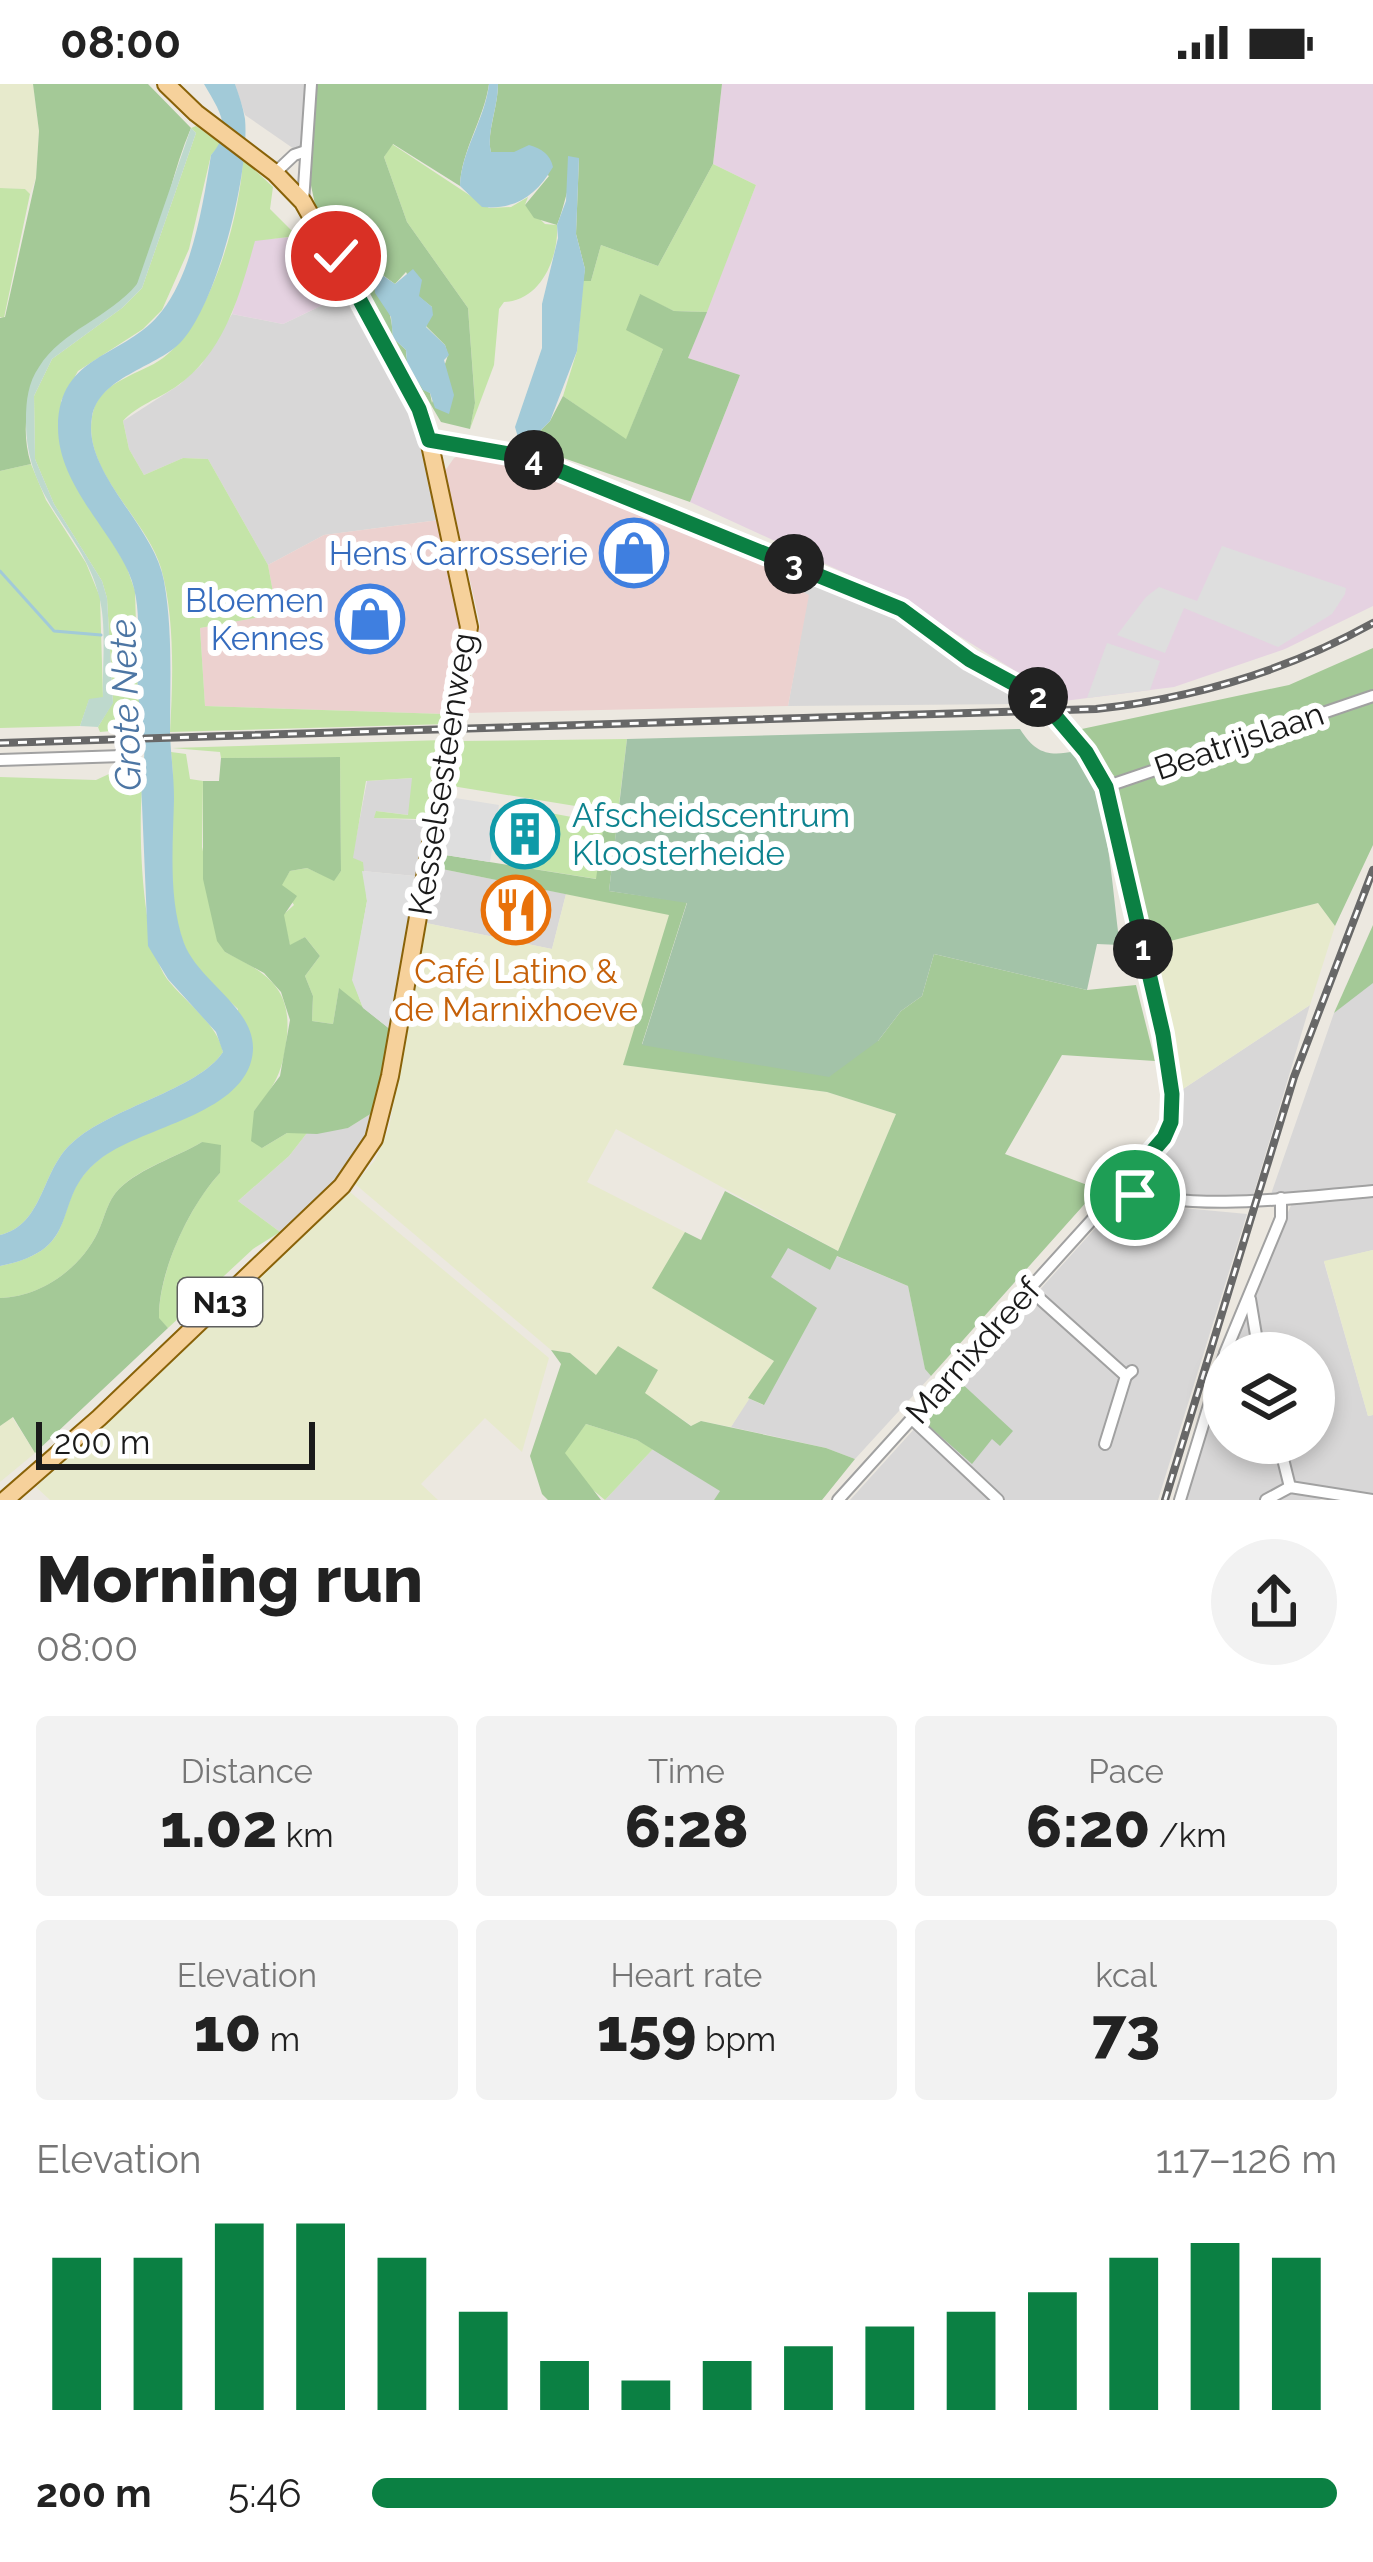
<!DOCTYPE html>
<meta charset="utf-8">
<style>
:root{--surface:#fff;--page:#f2f2f2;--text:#222;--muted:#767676;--accent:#0b8043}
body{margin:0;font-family:Raleway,sans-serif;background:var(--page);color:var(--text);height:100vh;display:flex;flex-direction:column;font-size:45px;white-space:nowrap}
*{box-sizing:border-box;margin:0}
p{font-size:39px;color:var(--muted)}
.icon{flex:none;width:66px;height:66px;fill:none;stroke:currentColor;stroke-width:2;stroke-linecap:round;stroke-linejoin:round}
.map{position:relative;height:1416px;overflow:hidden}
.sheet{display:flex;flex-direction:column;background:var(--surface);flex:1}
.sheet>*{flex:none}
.controls{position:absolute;left:1203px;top:1248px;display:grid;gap:24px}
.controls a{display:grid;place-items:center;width:132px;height:132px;border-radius:50%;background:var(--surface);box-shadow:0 6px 18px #0003;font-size:60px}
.scale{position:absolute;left:36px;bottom:30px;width:279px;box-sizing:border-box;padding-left:12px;border:6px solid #1a1a1a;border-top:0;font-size:33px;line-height:42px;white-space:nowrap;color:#1a1a1a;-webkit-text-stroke:9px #fff;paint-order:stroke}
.pin{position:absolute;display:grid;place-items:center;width:102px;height:102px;color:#fff;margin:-51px;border:6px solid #fff;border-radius:50%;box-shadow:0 3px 12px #0007}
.km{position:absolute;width:60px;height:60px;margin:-30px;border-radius:50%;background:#222;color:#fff;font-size:33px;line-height:60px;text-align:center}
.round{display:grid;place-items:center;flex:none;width:126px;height:126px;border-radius:63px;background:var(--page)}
.overview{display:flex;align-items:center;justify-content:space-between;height:204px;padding:0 36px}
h1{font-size:66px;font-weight:800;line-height:90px}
.figures{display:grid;grid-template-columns:repeat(3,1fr);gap:18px;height:204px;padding:12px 36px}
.figures div{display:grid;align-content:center;border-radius:12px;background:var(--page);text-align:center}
.figures b{font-size:60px;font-weight:800}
.figures small{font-size:33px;font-weight:400}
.figures p{font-size:33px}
.chart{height:336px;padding:24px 36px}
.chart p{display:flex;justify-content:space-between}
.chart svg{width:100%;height:216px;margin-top:12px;stroke:var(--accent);stroke-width:6}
ul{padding:0 36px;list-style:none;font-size:39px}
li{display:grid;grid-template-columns:192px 144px 1fr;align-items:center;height:90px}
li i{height:30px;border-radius:15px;background:var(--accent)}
.status{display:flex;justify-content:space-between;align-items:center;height:84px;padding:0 60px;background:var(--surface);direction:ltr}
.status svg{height:33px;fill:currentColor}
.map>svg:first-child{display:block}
.residential{fill:#d8d7d7}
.commercial{fill:#ecd1cf}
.industrial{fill:#e5d2e1}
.farmland{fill:#e7eacc}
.grass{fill:#c4e4a8}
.forest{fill:#a4c997;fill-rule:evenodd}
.wetland{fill:#bed9cd}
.cemetery{fill:#a3c3a8}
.parking{fill:#dedede}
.water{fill:#a2cad8}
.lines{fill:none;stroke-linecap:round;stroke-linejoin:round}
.stream{stroke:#a2cad8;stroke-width:3}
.minor-casing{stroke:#a1a1a1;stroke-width:14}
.primary-casing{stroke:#896208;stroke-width:20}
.minor{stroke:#fff;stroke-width:10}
.primary{stroke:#f6d19b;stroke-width:16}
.rail-casing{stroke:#686868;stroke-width:8}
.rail{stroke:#fff;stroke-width:3;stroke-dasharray:9;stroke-linecap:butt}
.route-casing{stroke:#fff;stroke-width:24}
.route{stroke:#0b8043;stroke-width:15}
.labels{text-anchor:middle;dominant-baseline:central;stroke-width:12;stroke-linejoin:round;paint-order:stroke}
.shield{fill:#fff;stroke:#5f5f5f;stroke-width:3}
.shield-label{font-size:30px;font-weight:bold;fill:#1a1a1a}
.shop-label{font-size:33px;fill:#366cbe;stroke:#fff;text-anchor:end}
.street-label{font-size:33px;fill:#1a1a1a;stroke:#fff}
.culture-label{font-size:33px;fill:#0d838f;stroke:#fff;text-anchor:start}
.food-label{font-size:33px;fill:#c56008;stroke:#fff}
.water-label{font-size:36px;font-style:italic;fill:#4d76a4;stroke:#fff}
</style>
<div class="status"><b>08:00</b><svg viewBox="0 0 49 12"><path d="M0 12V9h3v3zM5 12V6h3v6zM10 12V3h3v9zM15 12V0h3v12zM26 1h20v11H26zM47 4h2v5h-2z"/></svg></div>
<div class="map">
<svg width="1373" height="1416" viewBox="0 0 1373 1416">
<rect width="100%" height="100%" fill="#ece8e0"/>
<!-- residential -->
<g class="residential">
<polygon points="235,0 313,0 310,76 245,31"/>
<polygon points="350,208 415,328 439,436 324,451 268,481 208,375 183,374 144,391 129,365 123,337 179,301 201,281 232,230 283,240"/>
<polygon points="806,498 909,541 1026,620 788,622 808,512 803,508"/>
<polygon points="413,694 409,731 376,727 375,734 418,736 430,742 415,792 362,787 363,778 352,775 367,697"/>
<polygon points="437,784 566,810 552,865 426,839"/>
<polygon points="1370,898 1373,899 1373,1166 1324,1178 1368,1332 1373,1331 1373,1416 1329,1416 1328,1413 1319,1416 1185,1416 1224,1290 1224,1359 1314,1359 1314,1269 1231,1269 1241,1235 1296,1110 1271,1110 1334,929"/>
<polygon points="1310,921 1253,1112 1201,1113 1131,1104 1171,1058 1180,1039 1183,1005"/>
<polygon points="372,1029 363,1058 342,1089 280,1148 238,1117 289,1072 307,1049 348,1044"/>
<polygon points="1119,1118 1247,1130 1158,1416 850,1416"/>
<polygon points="788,1163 830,1186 836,1172 908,1202 925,1284 931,1292 855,1375 826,1364 731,1343 748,1314 763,1321 816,1225 770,1193"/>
<polygon points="653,1365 721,1407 714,1416 605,1416"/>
</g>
<!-- commercial -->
<g class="commercial">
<polygon points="467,368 518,380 806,498 803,508 809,511 788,622 467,629 480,540 445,387 454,374"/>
<polygon points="439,436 462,532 462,554 444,630 205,622 200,544 277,530 268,481 324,451"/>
</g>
<!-- industrial -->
<g class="industrial">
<polygon points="722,0 1373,0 1373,522 1285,565 1174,603 1064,617 893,511 690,418 740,291 688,274 756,101 713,80"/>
<polygon points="318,151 350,208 283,240 232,230 255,156"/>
</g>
<!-- farmland -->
<g class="farmland">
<polygon points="0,0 33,0 39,47 36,94 30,110 25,105 0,104"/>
<polygon points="566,810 670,830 624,981 827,1008 896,1030 838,1167 616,1045 587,1098 685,1148 653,1204 774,1277 731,1343 701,1337 692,1342 644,1309 658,1286 618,1263 597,1292 570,1269 551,1266 355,1100 375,1076 389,1044 426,839 552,865"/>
<polygon points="1318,819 1335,842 1310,921 1183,1005 1151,862"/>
<polygon points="350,1108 549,1274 522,1368 485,1334 421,1400 438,1416 50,1416 36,1403"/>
<polygon points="1373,1166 1373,1331 1368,1332 1324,1177"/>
<polygon points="12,1333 35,1369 0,1398 0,1342"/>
</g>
<!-- grass -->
<g class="grass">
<polygon points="196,42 221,60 211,71 189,165 162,226 143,245 78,287 61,317 69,388 126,481 135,507 138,610 145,644 100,648 98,643 113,618 107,514 102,497 54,420 35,375 34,312 52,275 122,224 142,204 196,49 191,44"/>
<path d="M392,60l97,64 22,-1 17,-10 -3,8 20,19 12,1c2,32 -16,76 -53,77l-5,7 -5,56 -24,64 5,-27 -7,-94 -61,-86 -23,-65z"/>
<path d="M243,75l30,28 -3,22 27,27 -42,5c-15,53 -30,111 -78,145 -17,12 -41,20 -54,35l6,28 15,26 39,-17 25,1 60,106 9,49 -77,14 5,78 239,8 4,10 -278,8c3,-52 5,-114 -9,-164 -15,-51 -82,-99 -68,-156 8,-32 47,-37 70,-54 48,-37 77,-141 80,-199z"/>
<polygon points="713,80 756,101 707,228 674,227 639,211 663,265 626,356 563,312 577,267 583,197 591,197 601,161 658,182"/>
<polygon points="0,104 25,105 30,110 4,234 0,233"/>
<polygon points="31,380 46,416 86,479 100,513 103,614 89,616 80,642 0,644 0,387"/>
<polygon points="627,655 618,729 452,702 460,657"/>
<polygon points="445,656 430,742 417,741 417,735 374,734 376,727 408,731 412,694 366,697 353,774 363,778 367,817 353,896 363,924 339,905 333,940 312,937 313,912 305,892 320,872 305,853 290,862 283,831 294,821 281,801 290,787 307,784 334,796 341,787 340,673 221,674 220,668 172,664"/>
<path d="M171,668l15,2 4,25 13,2 -1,66 23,105c45,22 69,38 61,92 -4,29 -13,45 -32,67l8,37 25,-15h20l-18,23 -51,45 42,31 -27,17 -85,79 -9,-9c-1,-46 30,-113 61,-146l-18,-31c-27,16 -61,25 -83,47 -12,12 -14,28 -21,43 -17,36 -57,65 -98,66v-32c86,-17 48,-63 96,-104 34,-29 87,-43 126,-64l16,-89c-16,-15 -35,-30 -46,-49 -34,-56 -13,-144 -21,-208z"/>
<path d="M146,673c-10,46 -7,183 21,222 18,23 50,44 56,73 -25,38 -112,55 -151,91 -31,27 -28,82 -72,92v-458l96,3z"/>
<polygon points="518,723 604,739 597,795 509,781 511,764 554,769 559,738 516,734"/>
<polygon points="586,1340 637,1356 653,1365 605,1416 587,1401 564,1368"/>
</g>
<!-- forest -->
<g class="forest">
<path d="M33,0h115l43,44c-21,48 -28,104 -51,151 -25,50 -92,48 -109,111 -6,25 -8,49 0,74l-31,7v-153l5,-1 31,-139 3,-47z"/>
<path d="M315,0h174c-5,35 -28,67 -29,102l-67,-42 -9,13 23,65 61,86 7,95 -5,26 -29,-7 -125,-213 -7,-33zM406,188l12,24 14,11 -6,19 19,19 3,10 -16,48 -2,-10c-12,-6 -25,-30 -24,-43l-13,-12c0,-22 -10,-43 -13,-65l15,11z"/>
<path d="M498,0h224l-9,80 -55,102 -57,-21 -10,36h-8l2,-12 -9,-35 3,-76c-11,23 -13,44 -22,67l-23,-7 -9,-13 24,-29 -35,-24h-23c-5,-18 7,-44 7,-68z"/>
<polygon points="640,210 674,227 707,228 688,274 740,291 690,418 526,361 550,337 563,312 626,355 663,265 626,246"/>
<polygon points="1373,564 1373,761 1335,842 1318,819 1151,862 1115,693 1077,646 1289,601"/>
<polygon points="340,673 341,787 334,797 307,784 290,787 282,801 297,812 284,831 290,861 305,853 320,872 305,892 313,912 312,937 333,940 339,904 391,946 372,1029 348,1044 317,1050 287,1049 262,1064 251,1057 254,1027 280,992 290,936 281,908 264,889 225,868 217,857 203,795 203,697 219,697 221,674"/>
<polygon points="604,739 617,740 609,807 687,818 642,960 878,957 901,927 922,912 934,870 1087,906 1136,901 1155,977 1062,971 1005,1070 1098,1105 931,1292 925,1285 908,1202 837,1172 830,1186 788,1164 771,1193 817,1224 764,1321 748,1314 774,1277 652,1204 685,1148 701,1156 725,1107 838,1167 896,1030 827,1008 623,981 669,831 437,784 439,770 596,795"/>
<polygon points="1373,841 1373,899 1334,929"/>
<path d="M202,1058l19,3 -1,28c-31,33 -62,100 -61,145l9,10 -133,125 -22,-36 -13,9v-128c41,-1 81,-30 98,-66 7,-15 9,-31 21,-43 23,-22 56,-31 83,-47z"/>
<polygon points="618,1262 658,1286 645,1309 691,1342 701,1337 826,1364 855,1375 822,1416 714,1416 720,1407 637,1356 586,1340 565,1369 601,1416 548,1416 542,1410 530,1372 561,1280 551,1266 570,1269 596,1291"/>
<polygon points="958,1296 1013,1347 1000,1362 992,1355 972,1380 922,1336"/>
</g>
<!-- wetland -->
<path class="wetland" d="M191,44l5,5 -54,155 -20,20 -70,51 -18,37 1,63 19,45 48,77 5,17 6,105 -15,24 -18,-1 9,-27 14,-2c-1,-31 4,-71 -4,-101 -16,-66 -74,-94 -73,-176 0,-19 2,-37 13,-53 23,-37 70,-49 98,-83z"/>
<!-- cemetery -->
<path class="cemetery" d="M1020,645c15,24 28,28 56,22 34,49 35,135 44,194l-23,-1 -10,46 -153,-36 -12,42 -21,15 -23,30 -49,36 -187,-32 45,-142 -78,-12 18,-152z"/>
<!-- parking -->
<g class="parking">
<polygon points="1222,462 1346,504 1345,510 1332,530 1278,563 1184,524 1165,569 1117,551 1146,513 1159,503 1197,517"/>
<polygon points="1107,559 1160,577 1150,606 1087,614"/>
<polygon points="449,713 499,721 490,778 439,770"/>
<polygon points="362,787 415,792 391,946 363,924 352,896 367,817"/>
</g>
<!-- water -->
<g class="water">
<path d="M204,0h31c4,11 8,23 10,35 5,53 -28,186 -65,224 -25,25 -81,34 -88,74 -10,55 62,108 72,164 9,51 6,103 6,154 1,21 4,42 4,64 -1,46 -6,100 10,144 16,43 84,70 66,122 -19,52 -111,63 -151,95 -51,40 -12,89 -99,106v-31c44,-10 41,-65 72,-92 39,-36 126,-53 151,-91l-7,-20 -48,-53 -20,-33 -7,-165c8,-36 -1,-56 -3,-90 -3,-41 8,-88 -13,-126 -23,-44 -67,-85 -67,-138 1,-75 67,-68 104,-116 31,-40 41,-107 49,-156 23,-26 8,-45 -7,-71z"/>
<path d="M489,0h9c0,24 -12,49 -7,68h23l15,-7c13,4 21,9 24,22 -17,29 -38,43 -71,40l-22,-21c1,-35 25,-66 29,-102z"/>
<polygon points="568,72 579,74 576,150 585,185 577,267 550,337 526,361 519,357 515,343 542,264 542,220 558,154 557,141 566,117"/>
<polygon points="413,185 422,196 419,212 432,223 433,231 426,243 445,261 449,271 444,276 454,311 449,330 435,324 430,309 423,306 407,280 406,266 393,254 391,233 375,209 374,192 379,189 395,200"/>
</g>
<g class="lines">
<!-- stream -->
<polyline class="stream" points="0,487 54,547 101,551"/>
<defs>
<g id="minor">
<polyline points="275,89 294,71 306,67"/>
<polyline points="303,118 311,0"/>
<polyline points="429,356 526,372 901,525 970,576 1040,614 1086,668 1105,703 1163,950 1173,1024 1168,1046 1119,1106 838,1416"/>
<polyline points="0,676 123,672"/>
<polyline points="1105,703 1373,612"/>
<path d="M1119,1106c82,22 171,8 254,1"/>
<polyline points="1029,1205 1126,1292 1132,1287"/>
<polyline points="1250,1215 1259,1269"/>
<polyline points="1225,1269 1281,1134 1281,1114"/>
<polyline points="912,1335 998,1416"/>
<polyline points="1279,1359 1290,1403"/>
<polyline points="1105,1360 1126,1292"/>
<polyline points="1180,1416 1224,1272"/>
<polyline points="1266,1416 1290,1403 1373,1416"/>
</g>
<polyline id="primary" points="5,1416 99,1334 342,1102 374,1055 390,992 469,543 429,356 419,325 303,118 275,89 196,29 166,0"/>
</defs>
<!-- minor casing -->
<use href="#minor" class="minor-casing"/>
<!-- primary casing -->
<use href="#primary" class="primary-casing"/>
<!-- minor -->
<use href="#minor" class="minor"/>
<!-- primary -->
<use href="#primary" class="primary"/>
<defs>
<g id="rail">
<path d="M0,659l1096,-34c98,-11 191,-38 277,-86"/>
<polyline points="1165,1416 1294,993 1373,786"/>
</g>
</defs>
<!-- rail casing -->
<use href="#rail" class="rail-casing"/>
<!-- rail -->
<use href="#rail" class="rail"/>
</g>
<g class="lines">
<defs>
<polyline id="route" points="336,172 419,325 429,356 526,373 901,525 970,576 1040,614 1086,668 1106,703 1163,950 1172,1010 1171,1038 1164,1054 1119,1106 1135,1111"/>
</defs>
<!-- route casing -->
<use href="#route" class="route-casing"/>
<!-- route -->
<use href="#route" class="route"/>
</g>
<!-- icons -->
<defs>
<symbol id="shop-ring" viewBox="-11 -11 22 22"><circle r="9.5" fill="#fff" stroke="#3f7fe0" stroke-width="1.5"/><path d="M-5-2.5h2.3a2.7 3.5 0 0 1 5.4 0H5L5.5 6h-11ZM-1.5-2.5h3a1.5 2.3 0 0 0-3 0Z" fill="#3f7fe0"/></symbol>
<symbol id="building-ring" viewBox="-11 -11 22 22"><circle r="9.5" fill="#fff" stroke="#0f9aa8" stroke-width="1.5"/><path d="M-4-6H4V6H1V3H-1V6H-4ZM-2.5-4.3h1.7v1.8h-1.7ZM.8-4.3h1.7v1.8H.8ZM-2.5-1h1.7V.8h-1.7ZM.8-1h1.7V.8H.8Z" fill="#0f9aa8"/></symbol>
<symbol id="restaurant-ring" viewBox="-11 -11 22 22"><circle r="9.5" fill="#fff" stroke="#e8710a" stroke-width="1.5"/><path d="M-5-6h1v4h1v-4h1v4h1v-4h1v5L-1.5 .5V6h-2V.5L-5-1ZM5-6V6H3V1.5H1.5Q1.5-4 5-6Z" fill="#e8710a"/></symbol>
</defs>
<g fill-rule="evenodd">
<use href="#shop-ring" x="596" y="431" width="76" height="76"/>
<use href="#shop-ring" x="332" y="497" width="76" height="76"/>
<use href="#building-ring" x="487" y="712" width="76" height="76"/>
<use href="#restaurant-ring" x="478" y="788" width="76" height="76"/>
</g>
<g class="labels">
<!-- shield labels -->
<rect class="shield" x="178" y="1194" width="84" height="48" rx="9"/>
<g class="shield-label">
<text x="220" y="1218">N13</text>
</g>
<!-- shop labels -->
<g class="shop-label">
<text x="588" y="469">Hens Carrosserie</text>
<text x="324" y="516">Bloemen<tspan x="324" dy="38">Kennes</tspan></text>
</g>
<!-- street labels -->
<g class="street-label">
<text transform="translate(1239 657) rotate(-19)">Beatrijslaan</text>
<text transform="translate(442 690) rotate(-81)">Kesselsesteenweg</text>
<text transform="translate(973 1267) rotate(-48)">Marnixdreef</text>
</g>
<!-- culture labels -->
<g class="culture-label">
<text x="572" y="731">Afscheidscentrum<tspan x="572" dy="38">Kloosterheide</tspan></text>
</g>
<!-- food labels -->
<g class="food-label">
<text x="516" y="887">Café Latino &amp;<tspan x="516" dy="38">de Marnixhoeve</tspan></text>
</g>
<!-- water labels -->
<g class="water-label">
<text transform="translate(125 621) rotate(-92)">Grote Nete</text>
</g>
</g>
</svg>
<div class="controls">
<a><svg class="icon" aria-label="layers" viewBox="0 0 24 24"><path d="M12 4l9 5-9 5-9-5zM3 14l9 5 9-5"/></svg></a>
</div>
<div class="scale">200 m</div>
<div class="pin" style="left:1135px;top:1111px;background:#1e9e55"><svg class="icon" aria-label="arrive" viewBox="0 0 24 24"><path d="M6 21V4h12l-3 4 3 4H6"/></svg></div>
<div class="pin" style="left:336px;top:172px;background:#d93025"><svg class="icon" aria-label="check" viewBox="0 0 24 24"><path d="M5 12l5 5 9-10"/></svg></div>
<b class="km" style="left:1143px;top:865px">1</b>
<b class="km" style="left:1038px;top:613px">2</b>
<b class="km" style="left:794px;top:480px">3</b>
<b class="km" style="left:534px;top:376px">4</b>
</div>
<section class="sheet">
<div class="overview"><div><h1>Morning run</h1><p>08:00</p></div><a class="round"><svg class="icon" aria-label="share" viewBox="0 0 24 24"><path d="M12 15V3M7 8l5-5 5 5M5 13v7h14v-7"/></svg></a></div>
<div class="figures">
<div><p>Distance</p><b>1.02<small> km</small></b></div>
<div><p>Time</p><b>6:28</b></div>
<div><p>Pace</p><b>6:20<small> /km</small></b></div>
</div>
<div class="figures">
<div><p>Elevation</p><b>10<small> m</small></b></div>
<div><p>Heart rate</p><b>159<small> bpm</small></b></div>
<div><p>kcal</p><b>73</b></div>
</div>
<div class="chart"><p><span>Elevation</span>117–126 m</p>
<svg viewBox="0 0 160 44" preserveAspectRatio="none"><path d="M5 44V13M15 44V13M25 44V6M35 44V6M45 44V13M55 44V24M65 44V34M75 44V38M85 44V34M95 44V31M105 44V27M115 44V24M125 44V20M135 44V13M145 44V10M155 44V13"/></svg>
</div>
<ul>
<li><b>200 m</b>5:46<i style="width:100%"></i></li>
</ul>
</section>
